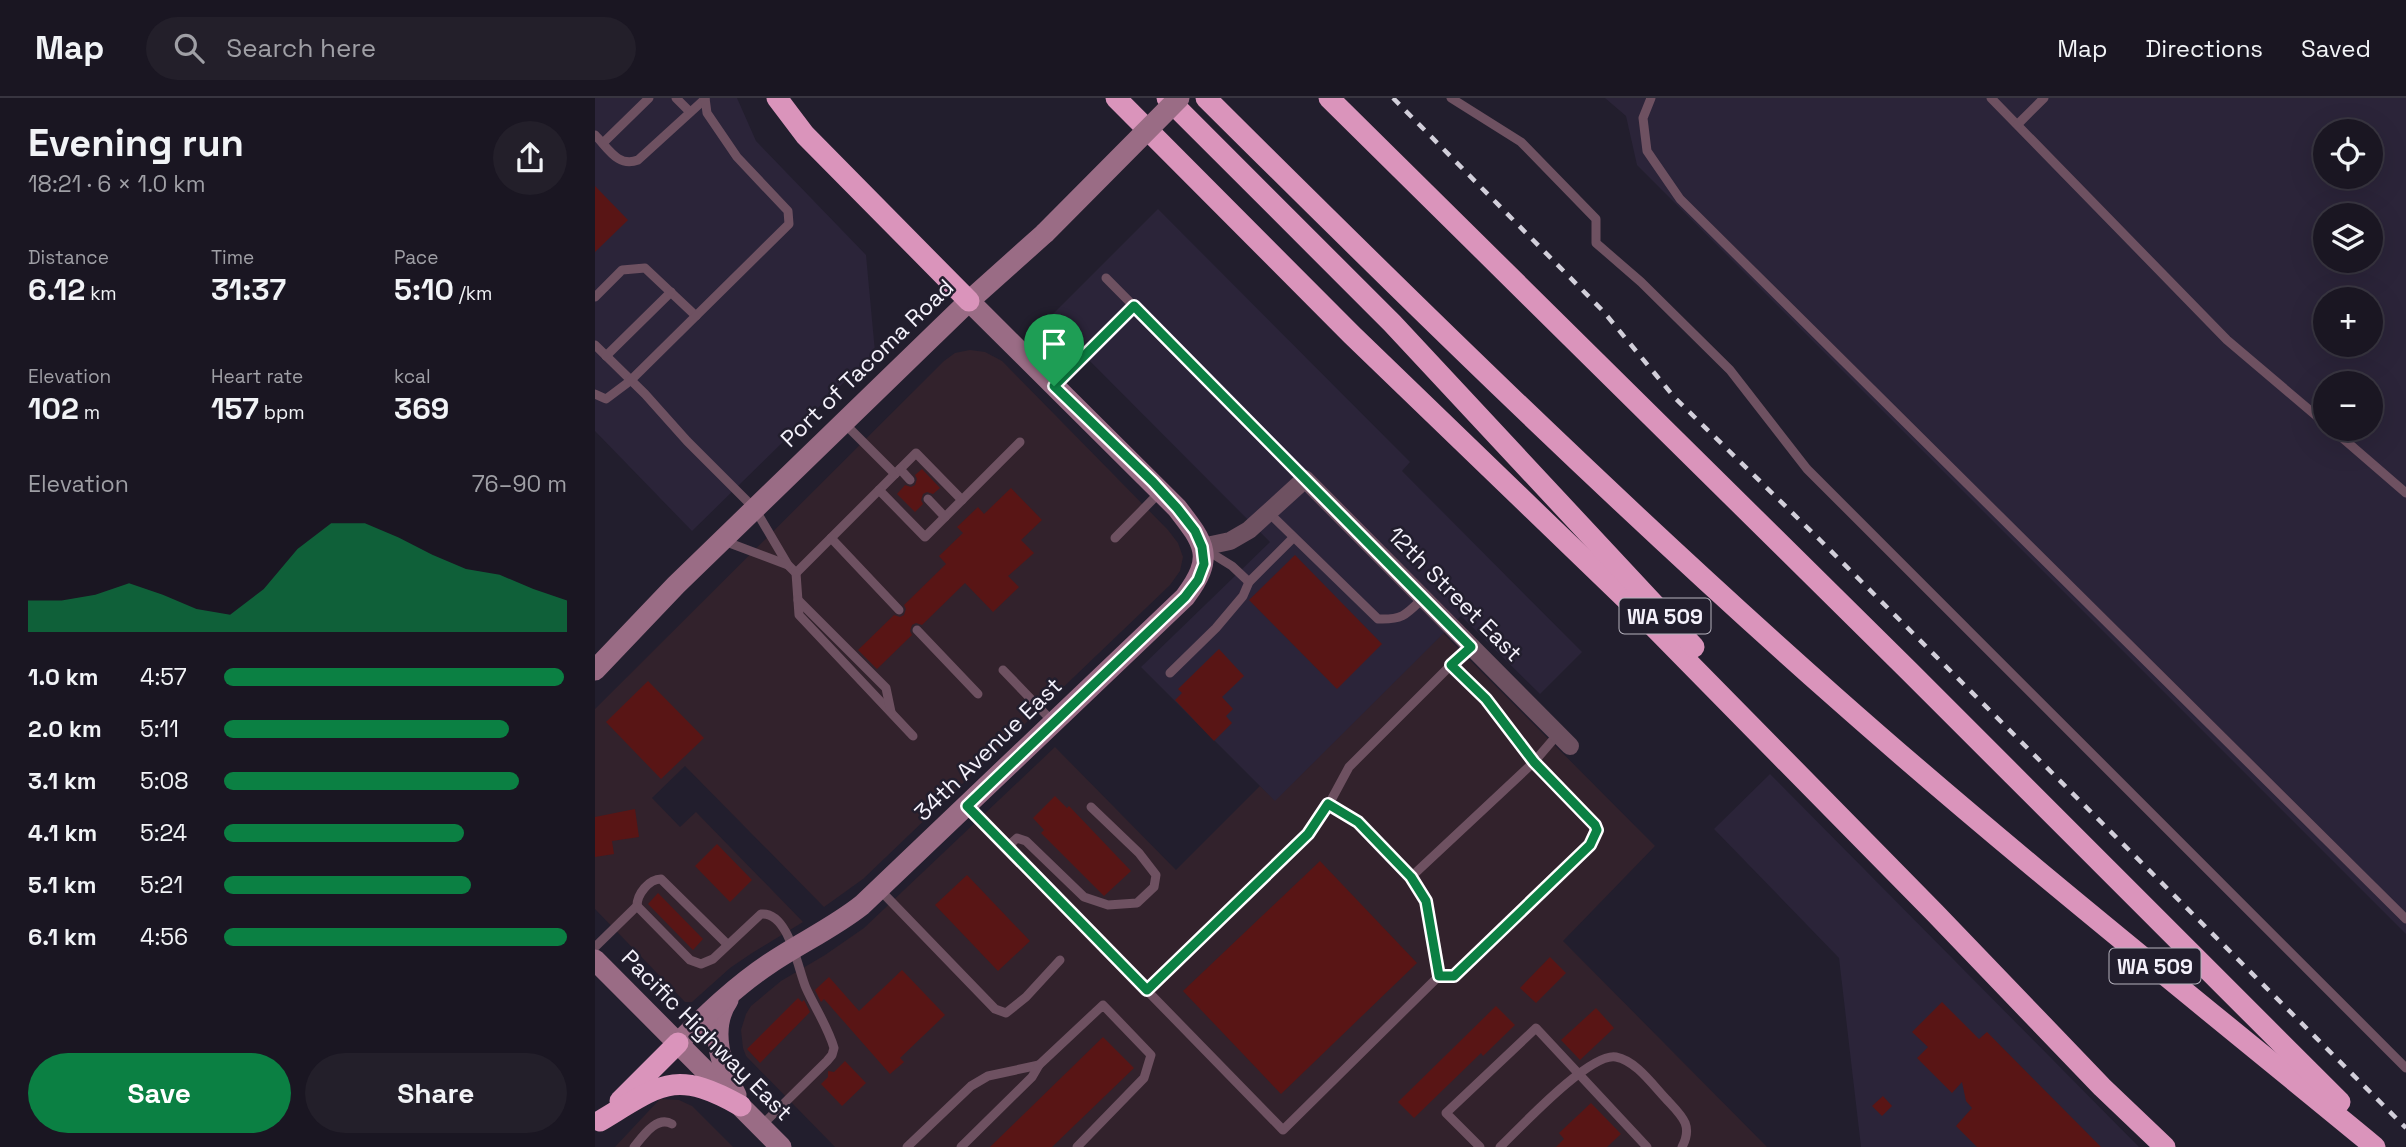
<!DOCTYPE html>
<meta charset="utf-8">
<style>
:root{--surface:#1a1622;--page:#231f2a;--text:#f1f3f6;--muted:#9f9fa5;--line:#383540;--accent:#0b8043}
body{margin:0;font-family:"Space Grotesk",sans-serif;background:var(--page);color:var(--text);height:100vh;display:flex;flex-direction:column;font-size:26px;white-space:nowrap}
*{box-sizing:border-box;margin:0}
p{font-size:23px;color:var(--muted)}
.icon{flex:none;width:38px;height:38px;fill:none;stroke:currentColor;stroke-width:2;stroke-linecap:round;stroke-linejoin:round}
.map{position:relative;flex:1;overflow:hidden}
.sheet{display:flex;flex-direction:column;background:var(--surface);width:595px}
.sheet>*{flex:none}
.buttons{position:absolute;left:1718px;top:21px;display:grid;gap:14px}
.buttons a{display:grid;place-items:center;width:70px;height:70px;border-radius:50%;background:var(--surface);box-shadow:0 7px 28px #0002,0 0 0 2px var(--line);font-size:35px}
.pin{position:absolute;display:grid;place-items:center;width:60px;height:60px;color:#fff;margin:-72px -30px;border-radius:50% 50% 50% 0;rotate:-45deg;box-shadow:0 0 7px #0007}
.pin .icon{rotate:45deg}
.round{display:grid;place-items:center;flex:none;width:74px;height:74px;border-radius:37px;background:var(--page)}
.overview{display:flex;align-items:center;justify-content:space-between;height:119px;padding:0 28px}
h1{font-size:38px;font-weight:600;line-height:52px}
.figures{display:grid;grid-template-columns:repeat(3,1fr);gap:10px;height:119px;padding:7px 28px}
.figures div{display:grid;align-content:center}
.figures b{font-size:30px;font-weight:600}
.figures small{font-size:19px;font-weight:400}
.figures p{font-size:19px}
.chart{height:196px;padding:14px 28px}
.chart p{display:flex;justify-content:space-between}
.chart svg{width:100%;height:126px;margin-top:7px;fill:var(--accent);opacity:.7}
.primary-button{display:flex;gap:14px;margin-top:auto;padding:14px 28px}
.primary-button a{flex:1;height:80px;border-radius:42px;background:var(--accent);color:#fff;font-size:28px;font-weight:600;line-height:80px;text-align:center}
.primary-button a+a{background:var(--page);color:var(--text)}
ul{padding:0 28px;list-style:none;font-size:23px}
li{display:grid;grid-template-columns:112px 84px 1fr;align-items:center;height:52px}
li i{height:18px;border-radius:9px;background:var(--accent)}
header{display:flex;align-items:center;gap:42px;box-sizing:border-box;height:98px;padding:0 35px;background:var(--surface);border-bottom:2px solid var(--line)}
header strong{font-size:33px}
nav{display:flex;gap:38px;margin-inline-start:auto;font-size:24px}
.search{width:490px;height:63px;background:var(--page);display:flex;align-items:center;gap:18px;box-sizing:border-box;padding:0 24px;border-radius:38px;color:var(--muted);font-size:26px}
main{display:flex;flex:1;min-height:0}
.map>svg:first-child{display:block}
.commercial{fill:#32222c}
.built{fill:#2b2439;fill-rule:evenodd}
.building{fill:#591515}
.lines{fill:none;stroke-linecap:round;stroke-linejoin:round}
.lane{stroke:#6e5161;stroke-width:9}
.street{stroke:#6e5161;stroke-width:18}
.secondary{stroke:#9a6c85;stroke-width:21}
.highway{stroke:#da94bb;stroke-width:21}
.rail{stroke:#d2cfda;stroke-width:4.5;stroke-dasharray:9 9;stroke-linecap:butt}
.secondary-bridge{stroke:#9a6c85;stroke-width:21}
.route-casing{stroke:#fff;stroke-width:14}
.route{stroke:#0b8043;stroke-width:9}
.labels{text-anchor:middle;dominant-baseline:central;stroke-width:5;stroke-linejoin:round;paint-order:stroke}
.shield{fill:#221e2d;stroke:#b5b2bd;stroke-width:2}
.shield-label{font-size:21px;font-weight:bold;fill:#f4f1fb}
.street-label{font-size:23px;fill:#f4f1fb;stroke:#221e2d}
</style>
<header>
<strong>Map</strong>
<div class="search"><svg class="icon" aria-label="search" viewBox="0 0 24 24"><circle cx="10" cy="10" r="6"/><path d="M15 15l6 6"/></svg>Search here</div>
<nav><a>Map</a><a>Directions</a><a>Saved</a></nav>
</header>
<main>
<section class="sheet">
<div class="overview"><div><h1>Evening run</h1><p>18:21 · 6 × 1.0 km</p></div><a class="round"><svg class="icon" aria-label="share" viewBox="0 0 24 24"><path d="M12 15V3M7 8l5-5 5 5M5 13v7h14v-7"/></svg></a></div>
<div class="figures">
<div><p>Distance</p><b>6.12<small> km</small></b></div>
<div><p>Time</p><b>31:37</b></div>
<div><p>Pace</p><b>5:10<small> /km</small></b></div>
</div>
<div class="figures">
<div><p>Elevation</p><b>102<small> m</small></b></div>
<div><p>Heart rate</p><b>157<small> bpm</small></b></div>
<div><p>kcal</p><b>369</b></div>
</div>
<div class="chart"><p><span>Elevation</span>76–90 m</p>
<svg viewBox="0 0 160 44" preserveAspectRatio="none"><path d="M0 44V33L10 33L20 31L30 27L40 31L50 36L60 38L70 29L80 15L90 6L100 6L110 11L120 17L130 22L140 24L150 29L160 33V44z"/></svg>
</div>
<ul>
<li><b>1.0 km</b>4:57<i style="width:99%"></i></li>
<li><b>2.0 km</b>5:11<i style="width:83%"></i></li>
<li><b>3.1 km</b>5:08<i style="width:86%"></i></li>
<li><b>4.1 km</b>5:24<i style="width:70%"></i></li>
<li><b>5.1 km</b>5:21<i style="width:72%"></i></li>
<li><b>6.1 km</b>4:56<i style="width:100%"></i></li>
</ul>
<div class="primary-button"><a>Save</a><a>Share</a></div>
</section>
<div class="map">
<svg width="1811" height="1049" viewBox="0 0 1811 1049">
<rect width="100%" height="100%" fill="#221e2d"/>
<!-- commercial -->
<g class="commercial">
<polygon points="375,252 390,254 407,263 573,432 583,445 588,459 585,473 575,487 268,781 229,809 90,668 57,700 85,729 101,714 208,824 157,855 135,870 97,904 90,904 0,811 0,611 349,263 360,255"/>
<polygon points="848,535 1060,748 968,843 1172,1049 240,1049 151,958 148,950 146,932 151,916 156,908 186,883 230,857 269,830 460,649 581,772 665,688 680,702"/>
<polygon points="65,1001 84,1002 97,1008 138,1049 20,1049"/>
</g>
<!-- built -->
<g class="built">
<polygon points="0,0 142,0 161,43 271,157 280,254 97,433 0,333"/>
<path d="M1010,0h801v836l-769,-769 -11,-49zM1731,33h45v46h-45zM1731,117h45v46h-45zM1731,201h45v46h-45zM1731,285h45v46h-45z"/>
<polygon points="563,111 815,364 807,373 987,554 945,596 866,518 680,703 546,569 675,444 453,221"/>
<polygon points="1175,676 1544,1049 1266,1049 1244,860 1119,731"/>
</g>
<!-- building -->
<g class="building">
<polygon points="0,88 33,122 0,154"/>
<polygon points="327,371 345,390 338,396 332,394 328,396 326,402 328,406 320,414 302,396 310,387 316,389 320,387 322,381 320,377"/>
<polygon points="416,390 447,422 426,442 439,455 413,478 424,489 398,514 370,485 327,527 321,525 317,527 315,533 317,537 282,571 263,552 299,517 305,519 309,517 311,511 309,507 351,466 344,458 368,435 362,429 383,409 389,416"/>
<polygon points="700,457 787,546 742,591 654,502"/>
<polygon points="624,551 649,578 627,599 638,611 631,618 637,625 619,643 580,602 587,595 583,591"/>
<polygon points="53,583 109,640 66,681 11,624"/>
<polygon points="460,698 472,710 474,708 536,773 509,798 446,735 449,732 438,720"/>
<polygon points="40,711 44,739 17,743 19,756 0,759 0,719"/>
<polygon points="122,746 157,782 135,804 100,768"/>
<polygon points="725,763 822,865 686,996 588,893"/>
<polygon points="372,777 435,843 403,873 340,807"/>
<polygon points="63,795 108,841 98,852 53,806"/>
<polygon points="955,859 971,875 941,905 925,890"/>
<polygon points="307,872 350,917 305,960 309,964 295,976 229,901 226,904 220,892 234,879 264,913"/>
<polygon points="203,900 207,904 209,902 215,914 165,965 152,951"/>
<polygon points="1347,904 1384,941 1392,934 1506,1049 1382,1049 1361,1028 1377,1010 1371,1003 1367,984 1357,995 1322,960 1333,949 1317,934"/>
<polygon points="901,908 920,927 888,958 886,955 819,1020 803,1004"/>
<polygon points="1001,910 1019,930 985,962 966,942"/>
<polygon points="508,939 539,970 457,1049 395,1049"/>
<polygon points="250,963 271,985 247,1008 226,986 233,979 233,973 239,974"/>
<polygon points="1288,998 1297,1008 1287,1018 1277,1008"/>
<polygon points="996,1005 1026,1036 1012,1049 961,1049 969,1041 964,1035"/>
</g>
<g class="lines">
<!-- lane -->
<g class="lane">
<polyline points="81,0 95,14"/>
<polyline points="856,0 926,44 1001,121 1001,145 1046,184 1135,272 1212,371 1811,970"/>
<polyline points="1056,0 1048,20 1052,53 1085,101 1811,821"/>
<polyline points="1396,0 1632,242 1731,326"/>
<polyline points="1423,26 1449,0"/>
<path d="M0,37c13,13 23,33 43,25l67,-61"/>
<polyline points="8,45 54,0"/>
<polyline points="511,180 710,381"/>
<polyline points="0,199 27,172 50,170 101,218"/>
<polyline points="0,247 50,296 92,343 160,411 193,467 201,475 321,355 367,402"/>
<polyline points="11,258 76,194"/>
<polyline points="459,288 539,208"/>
<polyline points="0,296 11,301 35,283 194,126 193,113 142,59 112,15 110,0"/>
<polyline points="249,325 300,376"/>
<polyline points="1737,331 1811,395"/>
<polyline points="305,371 315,382"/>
<polyline points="284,392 330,439 425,344"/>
<polyline points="333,401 350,419"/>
<path d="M673,414l110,107c24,1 28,-4 44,-20"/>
<polyline points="236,440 304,512"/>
<polyline points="520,440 565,394"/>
<polyline points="129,443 193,467"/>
<polyline points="608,450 637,468 654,484"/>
<polyline points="201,475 204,517 318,638"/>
<polyline points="203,502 291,590 296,614"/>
<polyline points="322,532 383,596"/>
<polyline points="856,567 876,549"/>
<polyline points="408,572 458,624"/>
<polyline points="575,575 621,530 648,498 654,484 698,440"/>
<polyline points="734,706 763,724 816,779 831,803 844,878"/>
<path d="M372,708c105,108 211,216 316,324l156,-154 15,1 136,-132 7,-15 -2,-5 -61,-63 -48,-63 -35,-34 -102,102 -20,37 -21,30 -161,156"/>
<polyline points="412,749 422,740 431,743 489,799 513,807 542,805 559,789 561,777 544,755 496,709"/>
<polyline points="816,779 939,664 963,636"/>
<polyline points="285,792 400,911 411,915 431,899 465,862"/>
<path d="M42,808c0,-12 12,-27 24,-27l66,65"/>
<path d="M0,849l42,-41 53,54 11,4 12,-5 48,-45c28,-3 37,56 45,74 9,20 22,39 28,60l-2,7 -5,6 -66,65"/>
<path d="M39,1049c9,-11 23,-32 38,-23"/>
<polyline points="312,1049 376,988 393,978 444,967"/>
<polyline points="366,1049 437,979 444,967 508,907 556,957 549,980 482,1049"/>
<polyline points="885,1049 851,1015 941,930 1052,1049"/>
<path d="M905,1049c20,-19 90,-95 116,-90 21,4 38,30 52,44 15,16 25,25 14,46"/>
</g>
<!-- street -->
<polyline class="street" points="607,449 635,443 654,432 710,381 975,648"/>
<!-- secondary -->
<g class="secondary">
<polyline points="0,572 81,487 374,203 450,135"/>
<polyline points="0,862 186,1049"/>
<path d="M133,902c-20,29 -7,66 8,95"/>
<path d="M83,945c29,-29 58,-57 91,-79 31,-21 64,-36 93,-59l323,-308c30,-40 20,-53 -8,-89l-208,-207"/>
</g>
<!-- highway -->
<g class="highway">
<polyline points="182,0 210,37 374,203"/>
<polyline points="521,0 757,237 1041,511 1340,815 1507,989 1570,1049"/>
<polyline points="572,0 797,225 1099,549"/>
<path d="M611,0c205,204 412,407 629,599 175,155 359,301 540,450"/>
<polyline points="734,0 1313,572 1745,1004"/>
<polyline points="25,1003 83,945"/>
<path d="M5,1023c60,-36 74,-53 141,-15"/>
</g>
<!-- rail -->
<polyline class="rail" points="798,0 1008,213 1080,300 1225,442 1811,1030"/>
<!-- secondary-bridge -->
<polyline class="secondary-bridge" points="450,135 584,0"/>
</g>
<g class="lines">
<defs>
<polygon id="route" points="539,208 876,549 856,567 891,601 939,664 1000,727 1002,732 995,747 859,878 844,878 831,803 816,779 763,724 733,706 713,736 552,892 372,708 590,499 603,482 609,466 607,449 600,433 582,410 558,384 459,288"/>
</defs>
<!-- route casing -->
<use href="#route" class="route-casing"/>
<!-- route -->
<use href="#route" class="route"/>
</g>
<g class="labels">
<!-- shield labels -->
<g class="shield">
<rect x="1024.5" y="500.5" width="91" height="35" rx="5"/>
<rect x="1514.5" y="850.5" width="91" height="35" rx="5"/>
</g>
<g class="shield-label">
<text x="1070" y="518">WA 509</text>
<text x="1560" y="868">WA 509</text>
</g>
<!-- street labels -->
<g class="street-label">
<text transform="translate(272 265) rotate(-44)">Port of Tacoma Road</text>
<text transform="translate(860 496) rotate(45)">12th Street East</text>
<text transform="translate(393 651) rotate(-44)">34th Avenue East</text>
<text transform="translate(112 937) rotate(45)">Pacific Highway East</text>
</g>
</g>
</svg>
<div class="buttons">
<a><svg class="icon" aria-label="locate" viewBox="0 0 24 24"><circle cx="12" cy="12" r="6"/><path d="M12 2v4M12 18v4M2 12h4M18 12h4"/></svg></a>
<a><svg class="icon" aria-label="layers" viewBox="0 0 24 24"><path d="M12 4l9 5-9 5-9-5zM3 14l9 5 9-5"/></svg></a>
<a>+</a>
<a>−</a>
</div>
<div class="pin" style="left:459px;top:288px;background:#1e9e55"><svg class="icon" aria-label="arrive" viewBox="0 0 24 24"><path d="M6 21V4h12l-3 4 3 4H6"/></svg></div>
</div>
</main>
